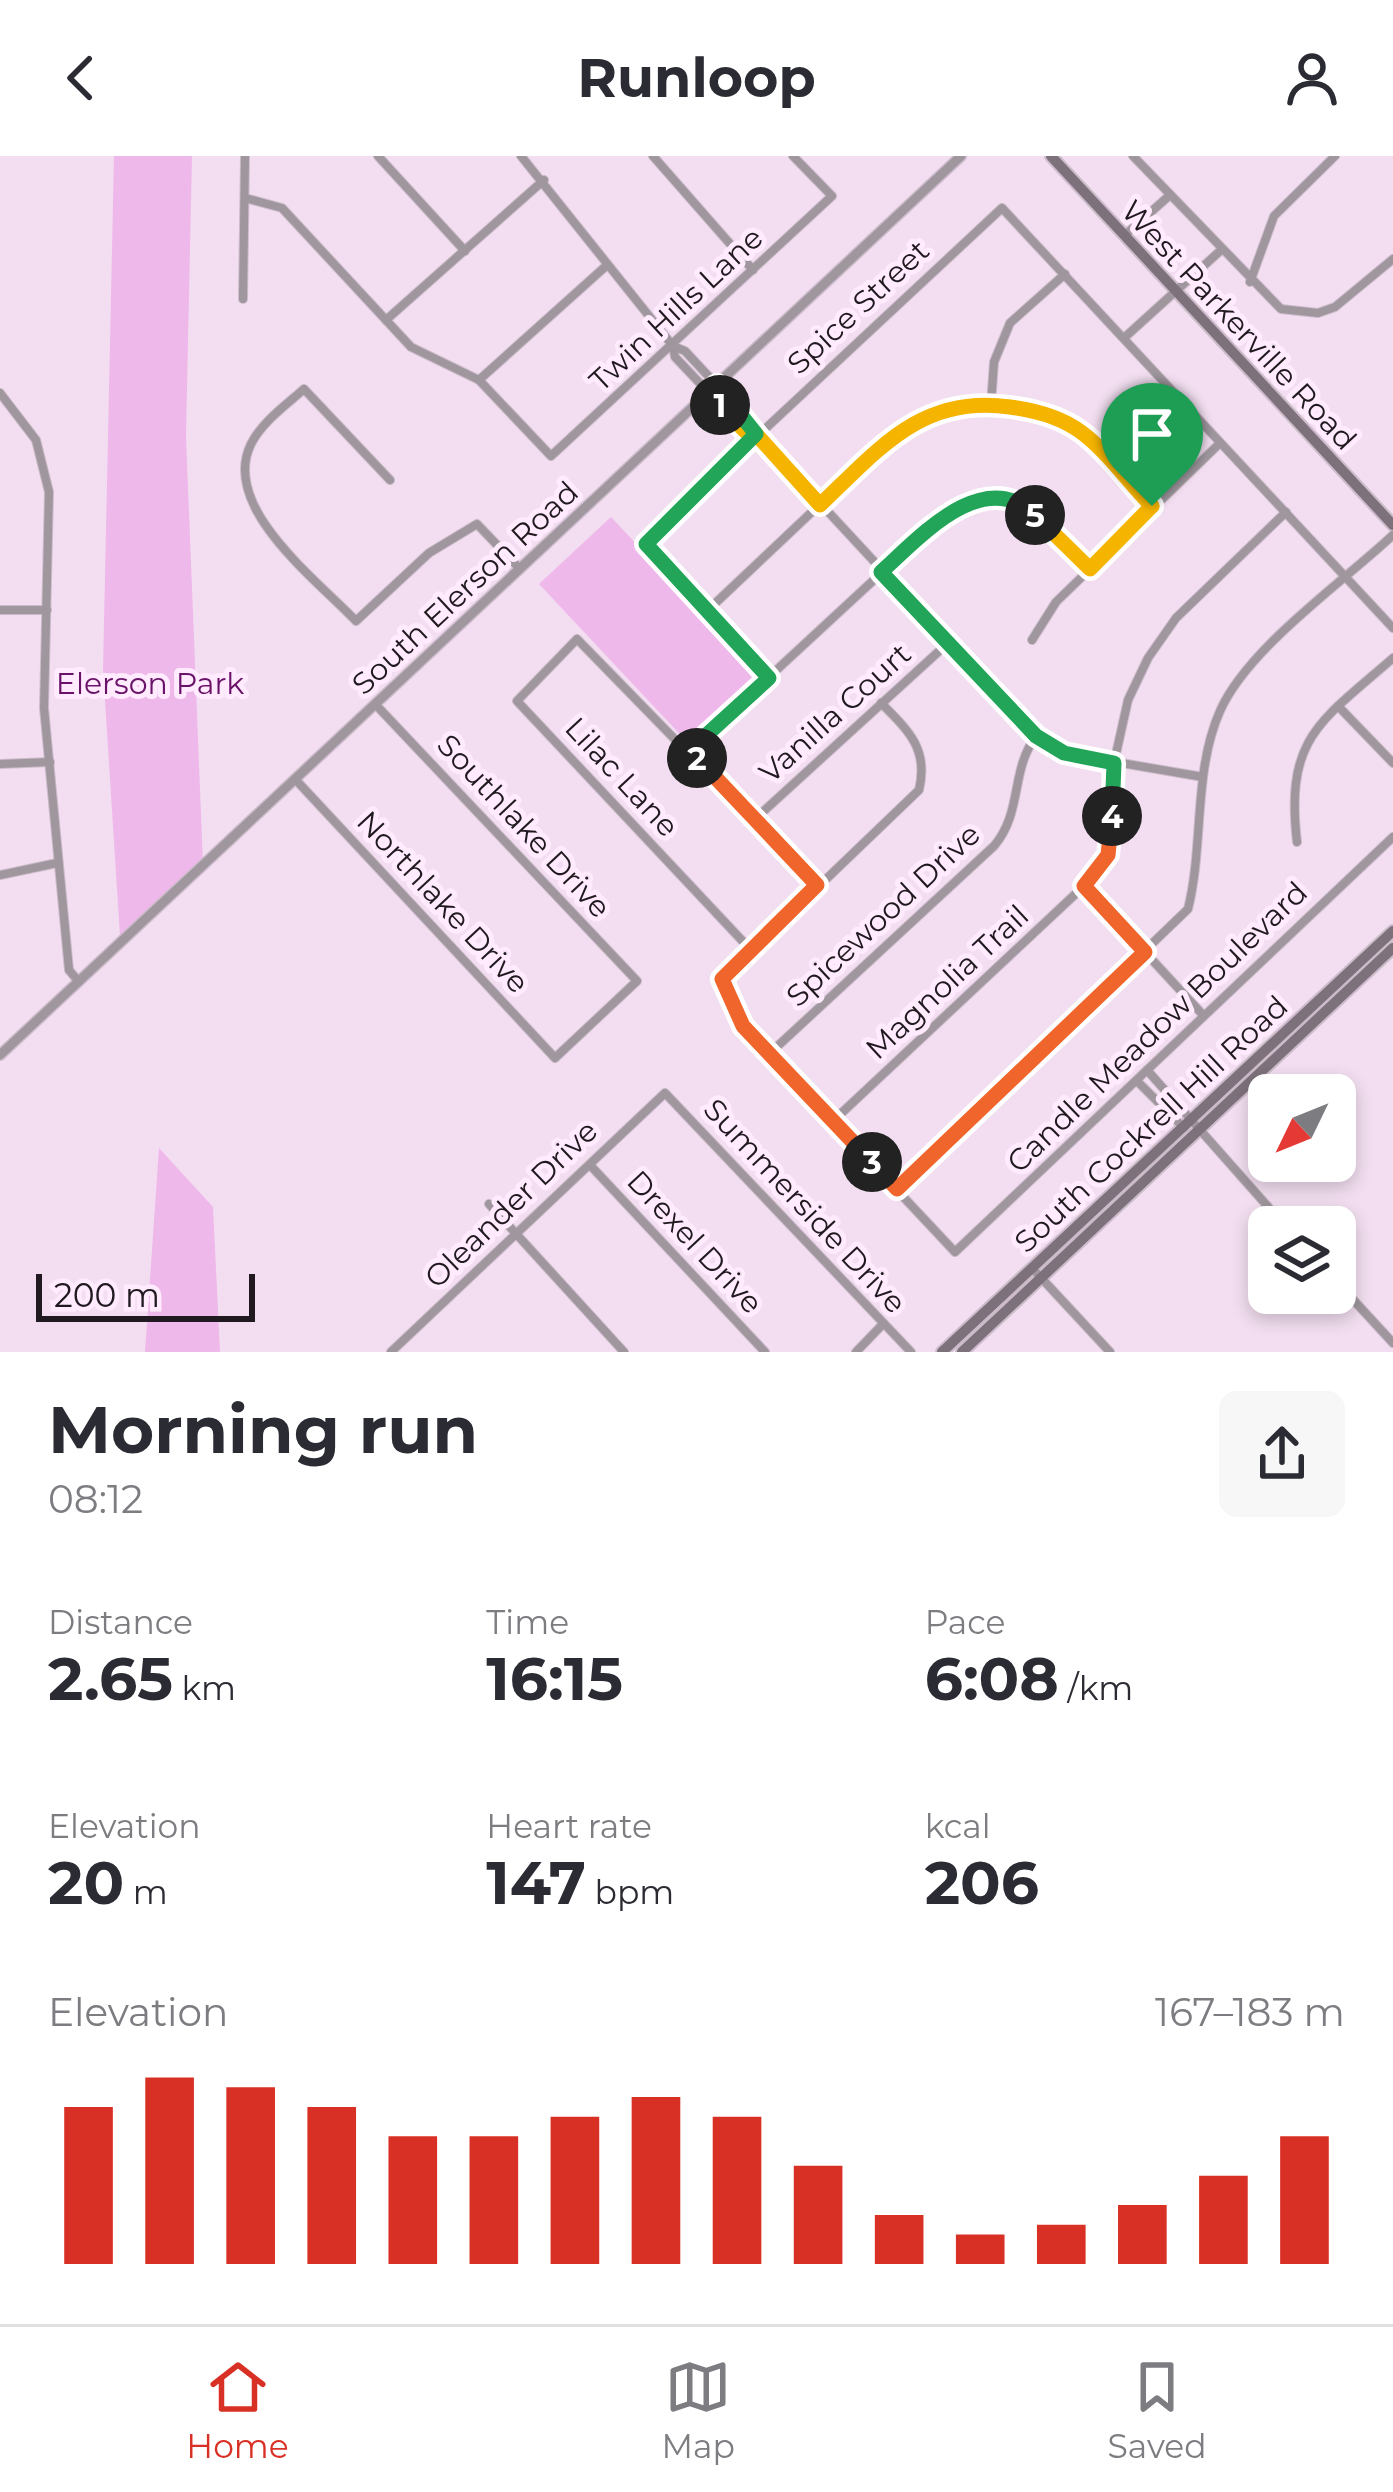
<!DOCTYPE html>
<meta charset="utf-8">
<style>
:root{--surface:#fff;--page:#f7f7f7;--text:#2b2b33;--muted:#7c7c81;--line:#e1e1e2;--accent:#d93025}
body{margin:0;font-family:Montserrat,sans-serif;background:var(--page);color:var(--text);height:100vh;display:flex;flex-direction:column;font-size:45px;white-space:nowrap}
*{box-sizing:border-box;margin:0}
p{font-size:39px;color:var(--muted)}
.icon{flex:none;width:66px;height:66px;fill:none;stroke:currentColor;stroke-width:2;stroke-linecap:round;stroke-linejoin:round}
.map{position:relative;height:1196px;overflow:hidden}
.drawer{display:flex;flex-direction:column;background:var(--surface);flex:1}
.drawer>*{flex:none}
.needle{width:78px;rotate:227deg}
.fabs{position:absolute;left:1248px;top:918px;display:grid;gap:24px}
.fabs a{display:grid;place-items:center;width:108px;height:108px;border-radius:18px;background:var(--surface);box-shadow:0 6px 18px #0003;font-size:60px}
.scale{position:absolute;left:36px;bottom:30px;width:219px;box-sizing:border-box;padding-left:12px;border:6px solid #20191f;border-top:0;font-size:33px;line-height:42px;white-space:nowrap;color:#20191f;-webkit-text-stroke:9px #ffebfd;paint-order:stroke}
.pin{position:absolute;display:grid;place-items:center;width:102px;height:102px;color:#fff;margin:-123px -51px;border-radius:50% 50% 50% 0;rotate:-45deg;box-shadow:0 0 12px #0007}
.pin .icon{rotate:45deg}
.km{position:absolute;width:60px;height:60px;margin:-30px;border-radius:50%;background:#222;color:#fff;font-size:33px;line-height:60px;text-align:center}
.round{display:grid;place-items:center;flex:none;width:126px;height:126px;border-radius:18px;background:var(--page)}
.overview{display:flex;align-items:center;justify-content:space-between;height:204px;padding:0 48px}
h1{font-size:66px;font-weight:700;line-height:90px}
.stats{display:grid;grid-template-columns:repeat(3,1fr);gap:18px;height:204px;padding:12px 48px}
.stats div{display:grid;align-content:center}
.stats b{font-size:60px;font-weight:700}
.stats small{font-size:33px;font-weight:400}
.stats p{font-size:33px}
.chart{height:336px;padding:24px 48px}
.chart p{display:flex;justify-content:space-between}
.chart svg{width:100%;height:216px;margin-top:12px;stroke:var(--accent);stroke-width:6}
header{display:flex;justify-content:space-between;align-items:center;height:156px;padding:0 48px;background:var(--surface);font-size:54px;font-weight:700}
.tabs{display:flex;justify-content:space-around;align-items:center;height:168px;border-top:3px solid var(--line);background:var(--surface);font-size:33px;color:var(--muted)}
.tabs a{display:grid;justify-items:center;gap:6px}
.tabs .on{color:var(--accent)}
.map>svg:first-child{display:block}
.green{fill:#efb8eb}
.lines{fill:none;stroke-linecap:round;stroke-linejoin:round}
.minor-casing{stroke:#ccbbca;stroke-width:10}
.tertiary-casing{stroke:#ccbbca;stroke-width:12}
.secondary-casing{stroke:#ccbbca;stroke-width:14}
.minor{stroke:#9f969e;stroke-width:8}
.tertiary{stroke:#9f969e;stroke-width:9}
.secondary{stroke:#7d717b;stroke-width:10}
.split-1-casing{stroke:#fff;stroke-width:24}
.split-2-casing{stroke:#fff;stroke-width:24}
.split-3-casing{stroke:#fff;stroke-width:24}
.split-4-casing{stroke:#fff;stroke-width:24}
.split-5-casing{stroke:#fff;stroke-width:24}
.split-6-casing{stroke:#fff;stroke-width:24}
.split-1{stroke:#f5b400;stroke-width:15}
.split-2{stroke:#22a559;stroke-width:15}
.split-3{stroke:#f0652b;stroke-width:15}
.split-4{stroke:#f0652b;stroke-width:15}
.split-5{stroke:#22a559;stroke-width:15}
.split-6{stroke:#f5b400;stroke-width:15}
.labels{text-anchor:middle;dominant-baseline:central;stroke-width:10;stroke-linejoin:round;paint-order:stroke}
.street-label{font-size:30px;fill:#20191f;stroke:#ffebfd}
.park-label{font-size:30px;fill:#691268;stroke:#ffebfd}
</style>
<header><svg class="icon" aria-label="back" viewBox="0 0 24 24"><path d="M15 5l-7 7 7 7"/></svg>Runloop<svg class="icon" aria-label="person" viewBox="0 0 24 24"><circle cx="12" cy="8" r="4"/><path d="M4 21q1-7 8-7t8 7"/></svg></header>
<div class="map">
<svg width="1393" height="1196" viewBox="0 0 1393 1196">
<rect width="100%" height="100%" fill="#f2def0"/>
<!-- green -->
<g class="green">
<polygon points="114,0 192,0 186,280 203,709 120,780 103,513"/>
<polygon points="611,361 762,522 690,589 539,428"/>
<polygon points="159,992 213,1051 220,1196 145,1196"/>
</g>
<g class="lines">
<defs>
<g id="minor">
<polyline points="378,0 465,95"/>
<polyline points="521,0 673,190 675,201 745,275 755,278"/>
<polyline points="653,0 753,114"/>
<polyline points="1133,0 1281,153 1318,157 1335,151 1393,103"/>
<polyline points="245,42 282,52 411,191 479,224 551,300 832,40 793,0"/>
<polyline points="1125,79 1170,39"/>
<polyline points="1250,126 1274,60 1335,0"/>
<polyline points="243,143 245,0"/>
<polyline points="386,164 544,24"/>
<polyline points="1124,182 1220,95"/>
<polyline points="673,190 685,195 753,268 756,278 1036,580 1063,597 1203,621"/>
<polyline points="479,224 606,110"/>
<polyline points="0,237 36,284 49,336 44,552 69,814 79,826"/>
<polyline points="991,248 994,206 1010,167 1065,118"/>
<path d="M390,324l-86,-91c-18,16 -42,33 -53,55 -31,63 65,135 105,177l73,-68 48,-29 43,45"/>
<polyline points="0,454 47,454"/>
<polyline points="706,456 888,284 954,248 1035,255 1080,275 1152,350"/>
<polyline points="1032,484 1056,446 1218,289"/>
<polyline points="769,522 647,388 648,382 1002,52 1393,472"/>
<path d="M881,547c27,27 48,46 38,87l-197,189 21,47 212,226 438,-415"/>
<polyline points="1338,550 1393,607"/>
<path d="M690,594l253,-234c80,-36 92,0 147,53"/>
<polyline points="0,608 50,606"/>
<polyline points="295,623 555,902 637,825 376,549"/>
<polyline points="755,663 948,487"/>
<path d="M1297,686c-12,-105 23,-120 96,-184"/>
<polyline points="0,719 57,707"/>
<polyline points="1084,730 1203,859"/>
<polyline points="750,793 517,545 577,483 817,729"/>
<path d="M769,898l225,-208c29,-34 16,-75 42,-110"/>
<polyline points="1147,914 1286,1071"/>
<polyline points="1137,925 1184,972"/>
<polyline points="833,965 1084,730 1108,699 1114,607 1128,544 1148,502 1176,462 1286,356"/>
<polyline points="590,1009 765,1196"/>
<path d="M897,1033l291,-280c16,-64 5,-137 32,-198 28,-63 122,-128 173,-176"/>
<polyline points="489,1048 624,1196"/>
<polyline points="1032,1112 1110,1196"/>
<polyline points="1335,1124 1393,1187"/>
<polyline points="391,1196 665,937 911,1196"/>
<polyline points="856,1196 883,1168"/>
</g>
<polyline id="tertiary" points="0,899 961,0"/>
<g id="secondary">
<polyline points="1051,0 1393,369"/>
<polyline points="942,1196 1393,775"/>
<polyline points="962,1196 1393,792"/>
</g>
</defs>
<!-- minor casing -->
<use href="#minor" class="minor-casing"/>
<!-- tertiary casing -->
<use href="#tertiary" class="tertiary-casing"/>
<!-- secondary casing -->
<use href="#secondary" class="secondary-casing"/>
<!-- minor -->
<use href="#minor" class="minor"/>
<!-- tertiary -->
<use href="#tertiary" class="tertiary"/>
<!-- secondary -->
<use href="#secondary" class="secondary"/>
</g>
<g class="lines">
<defs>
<path id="split-1" d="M720,249l25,26 11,3 64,71c59,-56 102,-111 190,-98 23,3 51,10 71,25 26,19 48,51 71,74"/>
<polyline id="split-2" points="697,602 690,594 769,522 646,388 756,278 717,229 708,237 720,249"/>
<polyline id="split-3" points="697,602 817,729 722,823 743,870 872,1006"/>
<polyline id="split-4" points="872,1006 897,1033 1145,796 1084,730 1108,699 1112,660"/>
<path id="split-5" d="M1035,359c-52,-50 -116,23 -154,57l155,164 28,17 50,10 -2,53"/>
<polyline id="split-6" points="1035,359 1090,413 1152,350"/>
</defs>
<!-- split-1 casing -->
<use href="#split-1" class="split-1-casing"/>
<!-- split-2 casing -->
<use href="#split-2" class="split-2-casing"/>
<!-- split-3 casing -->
<use href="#split-3" class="split-3-casing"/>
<!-- split-4 casing -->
<use href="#split-4" class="split-4-casing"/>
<!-- split-5 casing -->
<use href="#split-5" class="split-5-casing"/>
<!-- split-6 casing -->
<use href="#split-6" class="split-6-casing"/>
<!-- split-1 -->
<use href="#split-1" class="split-1"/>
<!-- split-2 -->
<use href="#split-2" class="split-2"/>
<!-- split-3 -->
<use href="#split-3" class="split-3"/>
<!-- split-4 -->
<use href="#split-4" class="split-4"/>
<!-- split-5 -->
<use href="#split-5" class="split-5"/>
<!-- split-6 -->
<use href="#split-6" class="split-6"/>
</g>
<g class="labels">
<!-- street labels -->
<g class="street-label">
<text transform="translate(858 151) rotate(-43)">Spice Street</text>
<text transform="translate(676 153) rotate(-43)">Twin Hills Lane</text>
<text transform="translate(1239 169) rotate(47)">West Parkerville Road</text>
<text transform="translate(465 432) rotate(-43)">South Elerson Road</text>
<text transform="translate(835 557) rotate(-42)">Vanilla Court</text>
<text transform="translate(622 621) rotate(47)">Lilac Lane</text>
<text transform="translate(524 670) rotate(47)">Southlake Drive</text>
<text transform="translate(443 746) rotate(47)">Northlake Drive</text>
<text transform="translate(883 759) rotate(-43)">Spicewood Drive</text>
<text transform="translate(947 826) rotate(-43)">Magnolia Trail</text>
<text transform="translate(1157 871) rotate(-44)">Candle Meadow Boulevard</text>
<text transform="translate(1151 968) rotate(-43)">South Cockrell Hill Road</text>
<text transform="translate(511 1048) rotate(-44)">Oleander Drive</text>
<text transform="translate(805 1050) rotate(47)">Summerside Drive</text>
<text transform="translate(695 1086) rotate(47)">Drexel Drive</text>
</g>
<!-- park labels -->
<g class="park-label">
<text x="150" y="527">Elerson Park</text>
</g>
</g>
</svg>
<div class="fabs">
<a><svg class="needle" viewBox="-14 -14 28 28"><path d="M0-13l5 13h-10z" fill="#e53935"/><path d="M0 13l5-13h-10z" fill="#7c7c81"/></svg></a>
<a><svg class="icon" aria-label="layers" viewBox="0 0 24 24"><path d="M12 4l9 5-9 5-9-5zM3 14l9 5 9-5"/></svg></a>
</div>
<div class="scale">200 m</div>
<div class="pin" style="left:1152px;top:350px;background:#1e9e55"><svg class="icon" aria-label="arrive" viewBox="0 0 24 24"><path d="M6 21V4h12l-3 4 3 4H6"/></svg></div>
<b class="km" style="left:720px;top:249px">1</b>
<b class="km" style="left:697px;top:602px">2</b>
<b class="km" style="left:872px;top:1006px">3</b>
<b class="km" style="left:1112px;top:660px">4</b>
<b class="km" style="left:1035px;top:359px">5</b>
</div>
<section class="drawer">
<div class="overview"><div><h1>Morning run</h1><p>08:12</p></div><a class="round"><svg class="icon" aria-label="share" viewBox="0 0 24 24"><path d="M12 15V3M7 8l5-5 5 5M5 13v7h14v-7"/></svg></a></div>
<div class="stats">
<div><p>Distance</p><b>2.65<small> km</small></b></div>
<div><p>Time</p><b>16:15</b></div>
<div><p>Pace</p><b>6:08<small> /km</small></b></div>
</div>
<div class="stats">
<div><p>Elevation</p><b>20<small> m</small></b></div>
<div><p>Heart rate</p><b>147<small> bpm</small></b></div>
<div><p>kcal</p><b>206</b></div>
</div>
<div class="chart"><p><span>Elevation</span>167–183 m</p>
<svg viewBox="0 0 160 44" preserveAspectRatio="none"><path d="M5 44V12M15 44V6M25 44V8M35 44V12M45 44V18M55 44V18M65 44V14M75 44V10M85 44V14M95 44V24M105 44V34M115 44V38M125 44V36M135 44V32M145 44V26M155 44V18"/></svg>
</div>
</section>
<nav class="tabs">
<a class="on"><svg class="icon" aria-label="home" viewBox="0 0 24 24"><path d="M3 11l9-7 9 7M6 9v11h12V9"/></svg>Home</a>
<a><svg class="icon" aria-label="map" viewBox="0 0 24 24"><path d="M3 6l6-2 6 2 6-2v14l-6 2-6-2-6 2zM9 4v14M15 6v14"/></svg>Map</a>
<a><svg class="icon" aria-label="saved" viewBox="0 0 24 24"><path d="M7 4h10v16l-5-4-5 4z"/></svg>Saved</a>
</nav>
